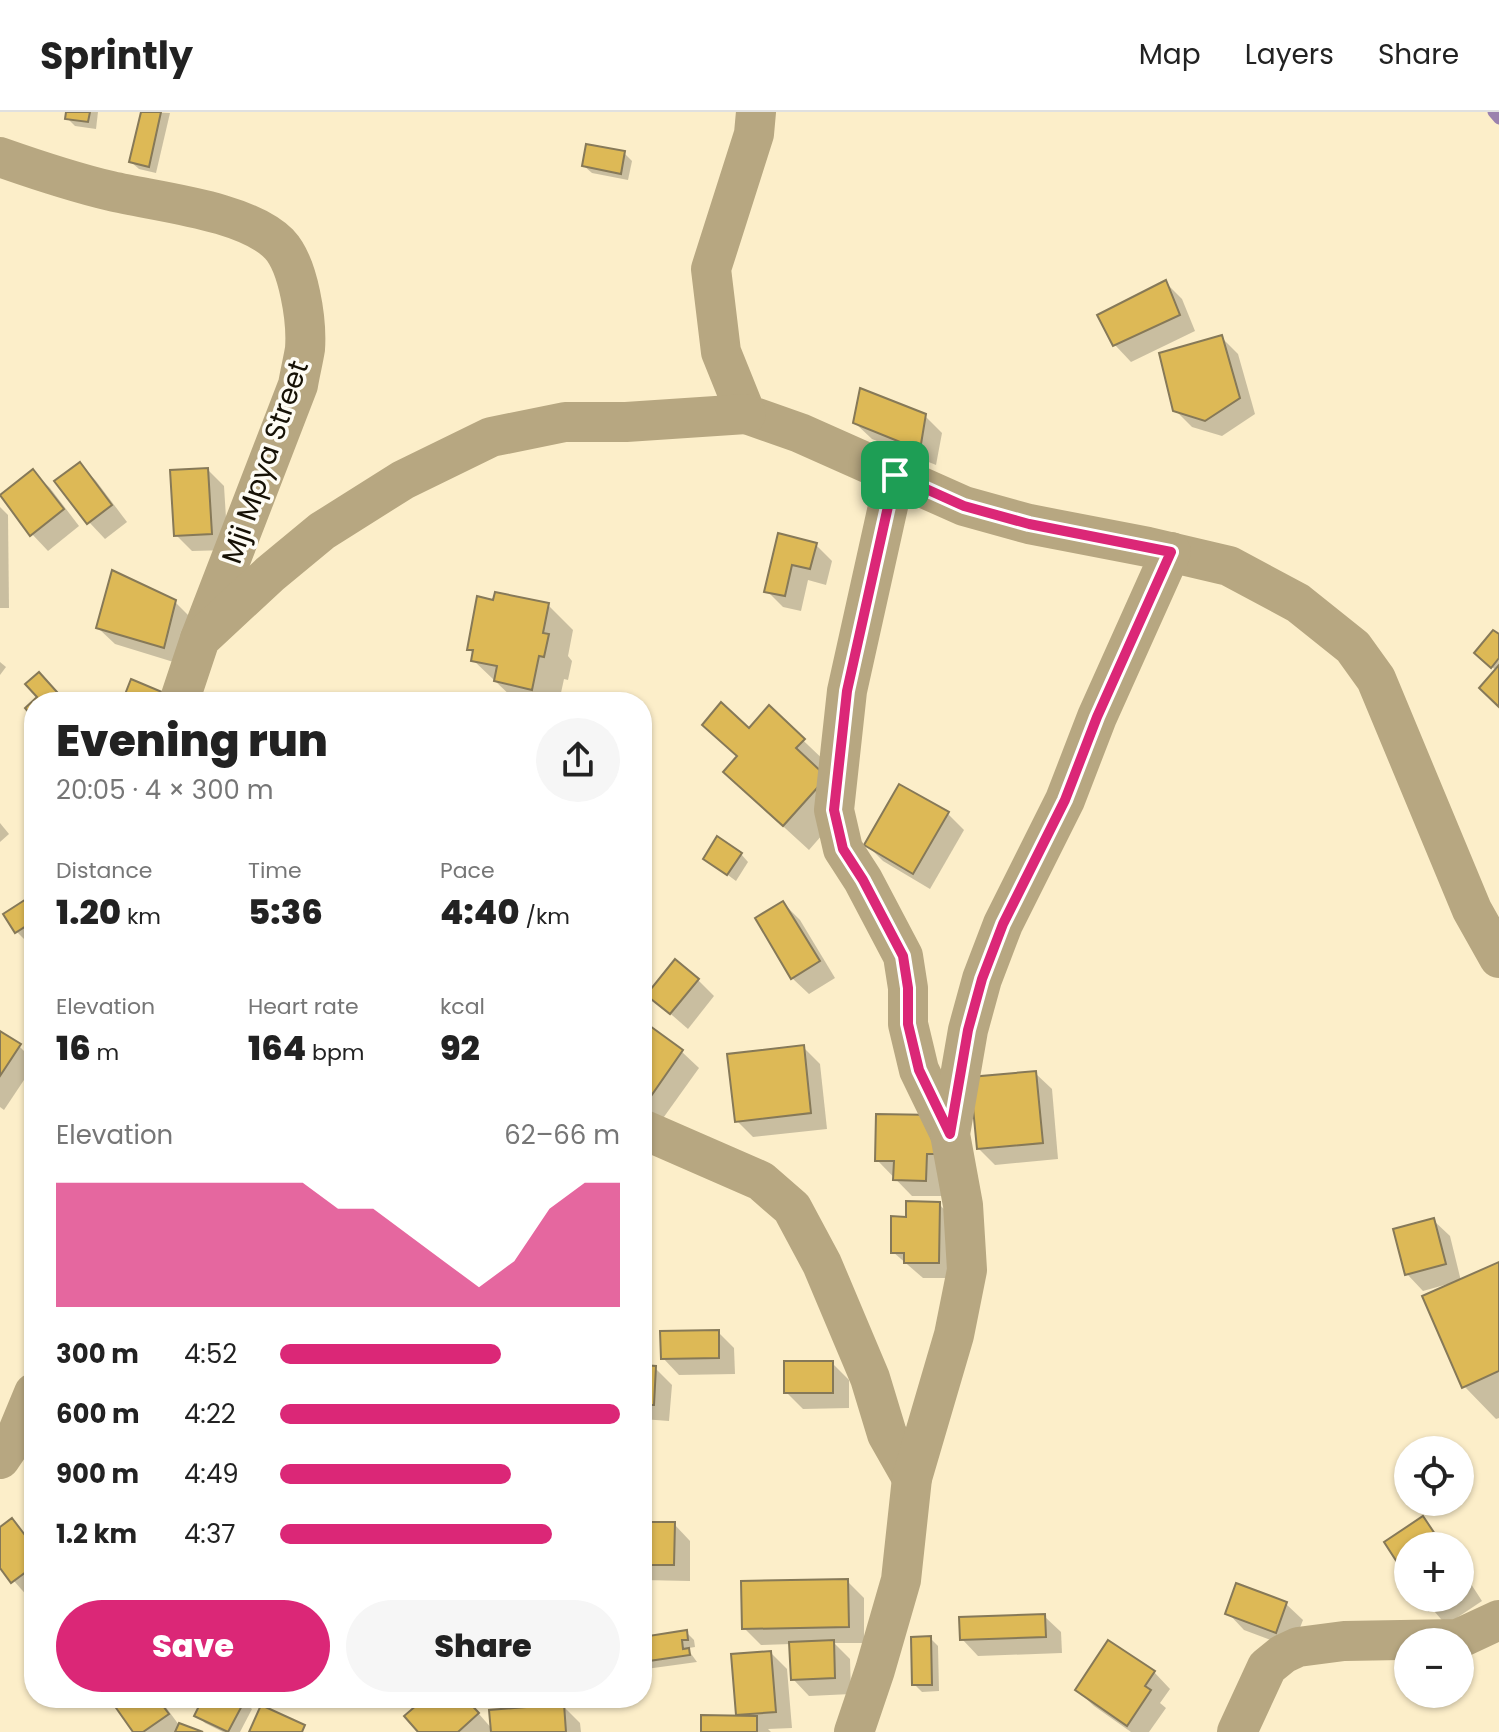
<!DOCTYPE html>
<meta charset="utf-8">
<style>
:root{--surface:#fff;--page:#f6f6f6;--text:#222;--muted:#767676;--line:#e0e0e0;--accent:#db2777}
body{margin:0;font-family:Poppins,sans-serif;background:var(--page);color:var(--text);height:100vh;display:flex;flex-direction:column;font-size:30px;white-space:nowrap}
*{box-sizing:border-box;margin:0}
p{font-size:26px;color:var(--muted)}
.icon{flex:none;width:44px;height:44px;fill:none;stroke:currentColor;stroke-width:2;stroke-linecap:round;stroke-linejoin:round}
.map{position:relative;flex:1;overflow:hidden}
.details{position:absolute;left:24px;top:580px;width:628px;height:1016px;display:flex;flex-direction:column;background:var(--surface);border-radius:32px;box-shadow:0 2px 6px #0004}
.details>*{flex:none}
.fabs{position:absolute;left:1394px;top:1324px;display:grid;gap:16px}
.fabs a{display:grid;place-items:center;width:80px;height:80px;border-radius:50%;background:var(--surface);box-shadow:0 2px 6px #0004;font-size:40px}
.pin{position:absolute;display:grid;place-items:center;width:68px;height:68px;color:#fff;margin:-34px;border-radius:16px;box-shadow:0 4px 12px #0006}
.round{display:grid;place-items:center;flex:none;width:84px;height:84px;border-radius:42px;background:var(--page)}
.summary{display:flex;align-items:center;justify-content:space-between;height:136px;padding:0 32px}
h1{font-size:44px;font-weight:800;line-height:60px}
.stats{display:grid;grid-template-columns:repeat(3,1fr);gap:12px;height:136px;padding:8px 32px}
.stats div{display:grid;align-content:center}
.stats b{font-size:34px;font-weight:800}
.stats small{font-size:22px;font-weight:400}
.stats p{font-size:22px}
.chart{height:224px;padding:16px 32px}
.chart p{display:flex;justify-content:space-between}
.chart svg{width:100%;height:144px;margin-top:8px;fill:var(--accent);opacity:.7}
.button{display:flex;gap:16px;margin-top:auto;padding:16px 32px}
.button a{flex:1;height:92px;border-radius:48px;background:var(--accent);color:#fff;font-size:32px;font-weight:800;line-height:92px;text-align:center}
.button a+a{background:var(--page);color:var(--text)}
ul{padding:0 32px;list-style:none;font-size:26px}
li{display:grid;grid-template-columns:128px 96px 1fr;align-items:center;height:60px}
li i{height:20px;border-radius:10px;background:var(--accent)}
header{display:flex;align-items:center;gap:48px;box-sizing:border-box;height:112px;padding:0 40px;background:var(--surface);border-bottom:2px solid var(--line)}
header strong{font-size:38px}
nav{display:flex;gap:44px;margin-inline-start:auto;font-size:28px}
.map>svg:first-child{display:block}
.shadow{fill:#0003}
.lines{fill:none;stroke-linecap:round;stroke-linejoin:round}
.stream{stroke:#9b82ae;stroke-width:11}
.building{fill:#ddb956;stroke:#867958;stroke-width:2}
.street{stroke:#b7a781;stroke-width:40}
.route-casing{stroke:#fff;stroke-width:16}
.route{stroke:#db2777;stroke-width:10}
.labels{text-anchor:middle;dominant-baseline:central;stroke-width:7;stroke-linejoin:round;paint-order:stroke}
.street-label{font-size:28px;fill:#161105;stroke:#fefcf4}
</style>
<header>
<strong>Sprintly</strong>
<nav><a>Map</a><a>Layers</a><a>Share</a></nav>
</header>
<div class="map">
<svg width="1499" height="1620" viewBox="0 0 1499 1620">
<rect width="100%" height="100%" fill="#fceec9"/>
<!-- shadow -->
<g class="shadow">
<polygon points="68,0 98,0 96,17 75,14 67,6"/>
<polygon points="143,0 170,1 156,61 139,57 131,50"/>
<polygon points="624,41 632,49 628,68 592,61 584,54"/>
<polygon points="1166,171 1182,187 1195,219 1131,250 1115,233"/>
<polygon points="1221,225 1238,242 1255,302 1222,324 1192,315 1175,298"/>
<polygon points="925,304 942,321 936,353 872,327 855,311"/>
<polygon points="80,352 96,369 127,410 105,427 89,410"/>
<polygon points="208,358 224,374 228,438 192,439 176,423"/>
<polygon points="33,360 50,376 79,414 48,439 32,422"/>
<polygon points="0,395 8,403 9,496 0,496"/>
<polygon points="780,423 816,433 832,449 826,473 808,468 801,499 783,495 767,479"/>
<polygon points="175,490 192,507 180,552 115,532 98,516"/>
<polygon points="495,490 548,493 573,518 568,544 572,549 568,568 564,567 559,590 517,590 473,548 474,542 469,537"/>
<polygon points="1499,525 1499,593 1497,559 1484,549"/>
<polygon points="0,550 6,555 0,563"/>
<polygon points="769,596 829,653 850,691 809,738 750,684 738,645 705,613 749,619"/>
<polygon points="948,702 964,718 930,777 883,749 866,732"/>
<polygon points="0,711 9,722 0,730"/>
<polygon points="741,742 748,750 736,769 705,746"/>
<polygon points="34,784 34,836 33,836 17,820"/>
<polygon points="783,791 800,808 835,866 809,882 792,866"/>
<polygon points="698,868 714,884 688,917 649,883"/>
<polygon points="651,917 682,940 699,956 656,1016 642,1005 642,929"/>
<polygon points="0,921 19,934 34,949 34,953 4,998 0,995"/>
<polygon points="803,935 820,952 827,1017 753,1025 737,1009"/>
<polygon points="1035,961 1052,977 1058,1047 995,1053 978,1036"/>
<polygon points="935,1005 942,1084 912,1084 877,1048"/>
<polygon points="939,1092 955,1109 955,1166 923,1166 893,1140 908,1107"/>
<polygon points="1433,1108 1450,1124 1461,1169 1499,1152 1499,1306 1496,1307 1464,1274 1448,1172 1423,1179 1407,1162"/>
<polygon points="642,1220 644,1256 655,1256 672,1273 669,1309 642,1307"/>
<polygon points="718,1220 734,1236 735,1262 679,1263 663,1246"/>
<polygon points="832,1251 849,1268 849,1296 803,1297 786,1280"/>
<polygon points="1423,1406 1446,1434 1408,1434 1408,1463 1387,1431"/>
<polygon points="12,1409 34,1432 34,1483 29,1486 0,1453 0,1418"/>
<polygon points="642,1412 674,1412 690,1429 690,1469 642,1468"/>
<polygon points="1460,1455 1482,1489 1446,1513 1423,1486 1460,1486"/>
<polygon points="847,1469 864,1486 864,1531 834,1531 850,1547 851,1582 809,1584 793,1567 791,1532 761,1533 744,1516"/>
<polygon points="1286,1492 1303,1508 1292,1536 1244,1518 1228,1501"/>
<polygon points="1044,1504 1061,1520 1062,1541 978,1544 962,1527"/>
<polygon points="686,1520 694,1528 695,1535 689,1536 689,1539 697,1550 646,1557 642,1554 642,1527"/>
<polygon points="930,1526 938,1534 939,1579 922,1580 914,1572"/>
<polygon points="771,1541 787,1557 792,1616 768,1617 771,1620 703,1620 738,1606 733,1544"/>
<polygon points="1154,1560 1170,1577 1160,1591 1166,1596 1149,1620 1131,1620 1094,1594 1077,1578"/>
<polygon points="126,1586 159,1586 179,1613 198,1620 135,1620"/>
<polygon points="206,1586 238,1586 252,1597 240,1620 223,1620 205,1611 197,1603"/>
<polygon points="428,1586 465,1586 493,1618 563,1594 580,1611 581,1620 421,1620"/>
</g>
<g class="lines">
<!-- stream -->
<polyline class="stream" points="1493,0 1499,7"/>
</g>
<!-- building -->
<g class="building">
<polygon points="66,0 90,0 88,10 65,7"/>
<polygon points="141,0 161,0 149,55 129,50"/>
<polygon points="586,32 625,39 621,62 582,54"/>
<polygon points="1166,168 1180,203 1113,234 1097,203"/>
<polygon points="1222,223 1240,286 1205,309 1173,299 1159,241"/>
<polygon points="860,276 926,302 920,338 853,311"/>
<polygon points="80,350 112,393 87,412 54,369"/>
<polygon points="208,356 212,422 174,424 170,358"/>
<polygon points="33,357 64,397 30,424 0,383"/>
<polygon points="778,421 817,431 810,457 792,453 785,484 764,480"/>
<polygon points="112,458 176,488 164,536 96,516"/>
<polygon points="495,480 549,491 543,521 549,522 544,545 539,544 532,578 494,569 497,554 471,549 473,538 467,538 477,484 493,488"/>
<polygon points="1493,518 1499,522 1499,546 1491,556 1474,541"/>
<polygon points="1499,553 1499,595 1479,576"/>
<polygon points="39,560 66,590 34,590 34,607 25,596 37,585 25,572"/>
<polygon points="131,567 162,580 157,590 122,590"/>
<polygon points="721,590 749,616 769,593 805,627 796,636 827,665 783,714 723,660 737,644 702,613"/>
<polygon points="899,672 949,700 913,762 864,733"/>
<polygon points="717,724 742,741 727,763 703,747"/>
<polygon points="34,782 34,809 15,821 3,802"/>
<polygon points="783,789 820,849 791,867 755,806"/>
<polygon points="675,847 699,867 670,902 646,883"/>
<polygon points="650,914 683,938 642,997 642,926"/>
<polygon points="0,919 21,932 0,964"/>
<polygon points="804,933 811,1001 735,1010 727,942"/>
<polygon points="1036,959 1043,1031 977,1037 970,965"/>
<polygon points="876,1002 936,1003 936,1042 927,1042 926,1069 893,1068 894,1049 875,1049"/>
<polygon points="906,1089 940,1090 939,1151 904,1151 904,1141 891,1141 891,1104 906,1105"/>
<polygon points="1434,1106 1446,1152 1405,1163 1393,1117"/>
<polygon points="1499,1150 1499,1259 1462,1276 1422,1184"/>
<polygon points="719,1218 719,1246 661,1247 660,1219"/>
<rect x="784" y="1249" width="49" height="32"/>
<polygon points="642,1253 656,1254 654,1293 642,1293"/>
<polygon points="1423,1404 1443,1434 1408,1434 1408,1467 1384,1430"/>
<polygon points="12,1406 34,1435 34,1454 11,1471 0,1456 0,1415"/>
<polygon points="642,1410 675,1410 674,1453 642,1453"/>
<polygon points="848,1467 849,1515 742,1517 741,1469"/>
<polygon points="1236,1471 1287,1490 1276,1521 1225,1502"/>
<polygon points="1421,1486 1446,1486 1429,1498"/>
<polygon points="1045,1502 1046,1525 960,1528 959,1505"/>
<polygon points="687,1518 688,1528 682,1528 683,1537 689,1536 690,1543 642,1550 642,1525"/>
<polygon points="931,1524 932,1573 912,1573 911,1525"/>
<polygon points="834,1528 835,1566 791,1568 789,1530"/>
<polygon points="1108,1528 1155,1559 1145,1574 1151,1578 1127,1614 1075,1578"/>
<polygon points="771,1539 776,1600 736,1603 731,1542"/>
<polygon points="123,1586 157,1586 169,1602 143,1620 133,1620 114,1593"/>
<polygon points="203,1586 245,1588 228,1620 194,1604"/>
<polygon points="425,1586 465,1586 479,1601 458,1620 418,1620 404,1604"/>
<polygon points="564,1592 566,1620 491,1620 489,1598"/>
<polygon points="261,1593 305,1613 302,1620 249,1620"/>
<polygon points="701,1603 757,1604 757,1620 701,1620"/>
<polygon points="179,1611 203,1620 175,1620"/>
</g>
<g class="lines">
<!-- street -->
<g class="street">
<polyline points="756,0 754,22 711,157 721,240 746,302 800,321 964,394 1029,412 1148,435 1229,454 1298,491 1353,535 1376,567 1472,798 1499,846"/>
<path d="M0,45c37,13 73,25 111,34 46,11 134,19 168,53 20,21 28,77 26,105 -2,12 -5,24 -7,36l-98,254"/>
<polyline points="895,363 847,579 834,698 843,737 863,768 903,844 908,876 908,912 919,958 950,1022"/>
<polyline points="179,590 200,527 270,462 322,419 403,368 491,325 565,310 626,310 746,302"/>
<polyline points="642,1017 761,1069 792,1096 822,1152 870,1266 887,1322 912,1366"/>
<polyline points="0,1347 17,1322 34,1281"/>
<polyline points="854,1620 875,1558 901,1468 912,1366 954,1223 967,1158 963,1093 950,1022 968,918 982,867 1003,812 1065,688 1097,605 1171,440"/>
<polyline points="1237,1620 1267,1555 1283,1542 1298,1535 1344,1529 1458,1527 1499,1508"/>
</g>
</g>
<g class="lines">
<defs>
<polygon id="route" points="895,363 964,394 1029,412 1171,440 1097,605 1065,688 1003,812 982,867 968,918 950,1022 919,958 908,912 908,876 903,844 863,768 843,737 834,698 847,579"/>
</defs>
<!-- route casing -->
<use href="#route" class="route-casing"/>
<!-- route -->
<use href="#route" class="route"/>
</g>
<g class="labels">
<!-- street labels -->
<g class="street-label">
<text transform="translate(265 350) rotate(-71)">Mji Mpya Street</text>
</g>
</g>
</svg>
<div class="fabs">
<a><svg class="icon" aria-label="locate" viewBox="0 0 24 24"><circle cx="12" cy="12" r="6"/><path d="M12 2v4M12 18v4M2 12h4M18 12h4"/></svg></a>
<a>+</a>
<a>−</a>
</div>
<div class="pin" style="left:895px;top:363px;background:#1e9e55"><svg class="icon" aria-label="arrive" viewBox="0 0 24 24"><path d="M6 21V4h12l-3 4 3 4H6"/></svg></div>
<section class="details">
<div class="summary"><div><h1>Evening run</h1><p>20:05 · 4 × 300 m</p></div><a class="round"><svg class="icon" aria-label="share" viewBox="0 0 24 24"><path d="M12 15V3M7 8l5-5 5 5M5 13v7h14v-7"/></svg></a></div>
<div class="stats">
<div><p>Distance</p><b>1.20<small> km</small></b></div>
<div><p>Time</p><b>5:36</b></div>
<div><p>Pace</p><b>4:40<small> /km</small></b></div>
</div>
<div class="stats">
<div><p>Elevation</p><b>16<small> m</small></b></div>
<div><p>Heart rate</p><b>164<small> bpm</small></b></div>
<div><p>kcal</p><b>92</b></div>
</div>
<div class="chart"><p><span>Elevation</span>62–66 m</p>
<svg viewBox="0 0 160 44" preserveAspectRatio="none"><path d="M0 44V6L10 6L20 6L30 6L40 6L50 6L60 6L70 6L80 14L90 14L100 22L110 30L120 38L130 30L140 14L150 6L160 6V44z"/></svg>
</div>
<ul>
<li><b>300 m</b>4:52<i style="width:65%"></i></li>
<li><b>600 m</b>4:22<i style="width:100%"></i></li>
<li><b>900 m</b>4:49<i style="width:68%"></i></li>
<li><b>1.2 km</b>4:37<i style="width:80%"></i></li>
</ul>
<div class="button"><a>Save</a><a>Share</a></div>
</section>
</div>
